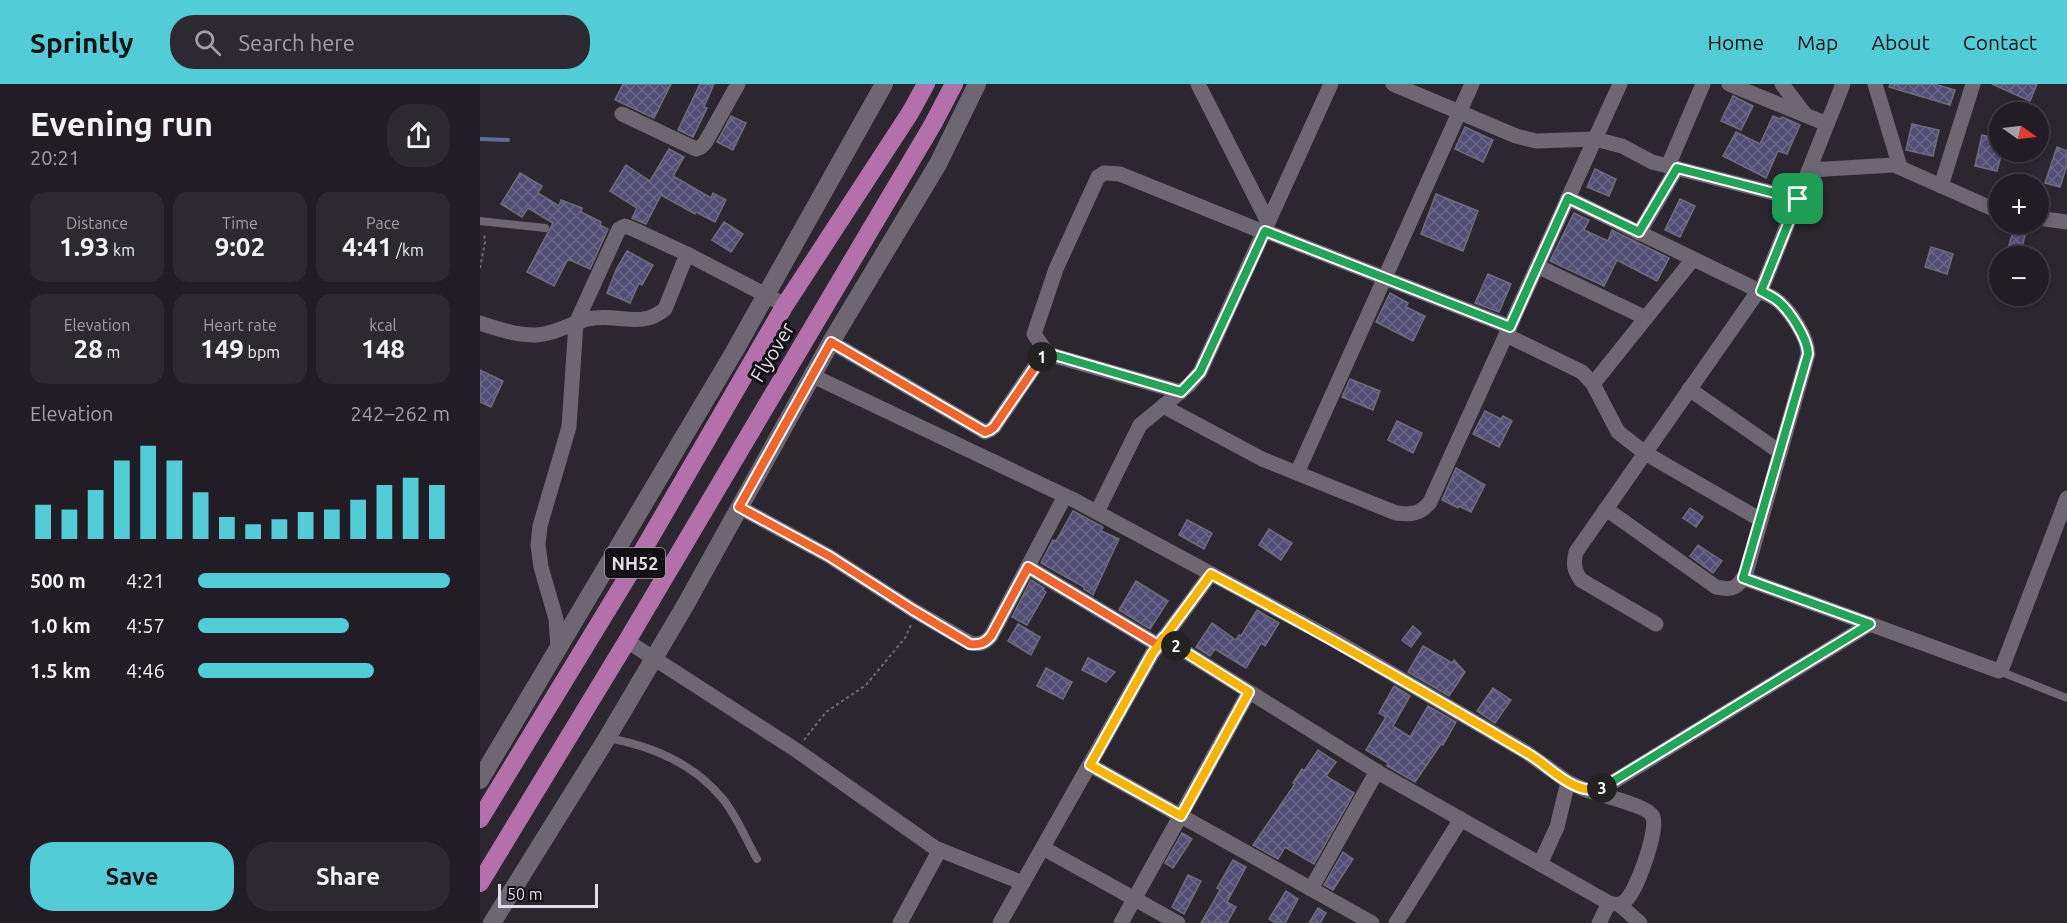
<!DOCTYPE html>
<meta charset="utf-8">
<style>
:root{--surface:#211c25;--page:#2d2932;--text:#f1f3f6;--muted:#a2a1a7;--line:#3e3a42;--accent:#52ccd6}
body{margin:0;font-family:Ubuntu,sans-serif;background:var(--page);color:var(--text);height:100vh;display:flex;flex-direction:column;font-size:22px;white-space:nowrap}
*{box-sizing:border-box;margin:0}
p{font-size:20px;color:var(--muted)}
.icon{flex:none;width:33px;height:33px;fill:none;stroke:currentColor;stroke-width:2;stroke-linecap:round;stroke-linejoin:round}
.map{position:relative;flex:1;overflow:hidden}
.details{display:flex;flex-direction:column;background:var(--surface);width:480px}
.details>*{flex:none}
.needle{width:39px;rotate:104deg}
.fabs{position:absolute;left:1509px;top:18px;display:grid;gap:12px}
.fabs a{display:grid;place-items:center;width:60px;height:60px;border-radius:50%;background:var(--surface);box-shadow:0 3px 9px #0003,0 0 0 2px var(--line);font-size:30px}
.scale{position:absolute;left:18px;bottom:15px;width:100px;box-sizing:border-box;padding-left:6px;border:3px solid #e1dde4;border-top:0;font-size:16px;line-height:21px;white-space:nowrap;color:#e1dde4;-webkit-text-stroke:4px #131015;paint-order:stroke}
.pin{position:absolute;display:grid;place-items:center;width:51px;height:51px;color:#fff;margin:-26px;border-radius:12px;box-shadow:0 3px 9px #0006}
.km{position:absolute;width:30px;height:30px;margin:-15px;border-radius:50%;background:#222;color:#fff;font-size:16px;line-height:30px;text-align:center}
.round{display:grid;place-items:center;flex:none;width:63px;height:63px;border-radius:24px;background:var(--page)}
.overview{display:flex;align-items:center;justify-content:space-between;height:102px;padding:0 30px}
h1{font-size:33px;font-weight:600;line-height:45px}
.figures{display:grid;grid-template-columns:repeat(3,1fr);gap:9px;height:102px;padding:6px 30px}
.figures div{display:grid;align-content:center;border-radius:15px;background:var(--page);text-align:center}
.figures b{font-size:26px;font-weight:600}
.figures small{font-size:16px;font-weight:400}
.figures p{font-size:16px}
.chart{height:168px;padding:12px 30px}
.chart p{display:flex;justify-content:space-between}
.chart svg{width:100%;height:108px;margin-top:6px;stroke:var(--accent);stroke-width:6}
.action{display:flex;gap:12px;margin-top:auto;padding:12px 30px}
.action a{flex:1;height:69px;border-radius:24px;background:var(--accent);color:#111;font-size:24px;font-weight:600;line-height:69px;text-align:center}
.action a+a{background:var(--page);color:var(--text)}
ul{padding:0 30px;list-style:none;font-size:20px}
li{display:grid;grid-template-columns:96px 72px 1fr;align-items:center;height:45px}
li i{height:15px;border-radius:8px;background:var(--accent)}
header{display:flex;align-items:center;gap:36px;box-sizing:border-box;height:84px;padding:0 30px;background:var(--accent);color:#111}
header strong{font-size:28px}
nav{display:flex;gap:33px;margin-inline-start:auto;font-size:21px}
.search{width:420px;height:54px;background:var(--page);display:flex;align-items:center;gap:15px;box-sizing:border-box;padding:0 21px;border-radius:24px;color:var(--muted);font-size:22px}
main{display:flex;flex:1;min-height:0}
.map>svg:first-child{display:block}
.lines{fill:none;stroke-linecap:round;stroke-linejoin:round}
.stream{stroke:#5f6e97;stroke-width:4}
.building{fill:url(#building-cross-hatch);stroke:#6e6d7b;stroke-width:1.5}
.path{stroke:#726d76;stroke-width:2;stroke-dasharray:3 3;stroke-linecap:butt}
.service{stroke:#6e6773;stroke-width:8}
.minor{stroke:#6e6773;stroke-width:15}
.secondary{stroke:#6e6773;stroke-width:18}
.trunk{stroke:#b370aa;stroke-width:18}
.split-1-casing{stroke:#fff;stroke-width:12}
.split-2-casing{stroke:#fff;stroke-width:12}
.split-3-casing{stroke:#fff;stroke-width:12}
.split-4-casing{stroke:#fff;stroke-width:12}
.split-1{stroke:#22a559;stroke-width:8}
.split-2{stroke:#f0652b;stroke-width:8}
.split-3{stroke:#f5b400;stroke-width:8}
.split-4{stroke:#22a559;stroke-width:8}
.labels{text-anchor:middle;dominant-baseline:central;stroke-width:6;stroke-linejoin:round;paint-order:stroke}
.shield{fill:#131015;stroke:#a3a0a6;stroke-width:1.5}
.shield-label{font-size:18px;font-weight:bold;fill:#e1dde4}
.street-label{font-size:20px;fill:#e1dde4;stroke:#131015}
</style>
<header>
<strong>Sprintly</strong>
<div class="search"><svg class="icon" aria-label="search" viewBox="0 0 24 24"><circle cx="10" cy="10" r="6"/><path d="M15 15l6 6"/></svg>Search here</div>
<nav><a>Home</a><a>Map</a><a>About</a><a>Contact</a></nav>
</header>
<main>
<section class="details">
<div class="overview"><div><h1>Evening run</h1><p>20:21</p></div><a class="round"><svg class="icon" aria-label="share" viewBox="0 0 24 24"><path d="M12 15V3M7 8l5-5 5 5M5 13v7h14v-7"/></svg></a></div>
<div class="figures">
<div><p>Distance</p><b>1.93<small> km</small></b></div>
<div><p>Time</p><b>9:02</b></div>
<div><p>Pace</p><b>4:41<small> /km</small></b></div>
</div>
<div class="figures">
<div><p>Elevation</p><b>28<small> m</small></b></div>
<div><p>Heart rate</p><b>149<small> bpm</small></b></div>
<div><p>kcal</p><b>148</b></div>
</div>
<div class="chart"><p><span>Elevation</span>242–262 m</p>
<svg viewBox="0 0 160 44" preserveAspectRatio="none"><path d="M5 44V30M15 44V32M25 44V24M35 44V12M45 44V6M55 44V12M65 44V25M75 44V35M85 44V38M95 44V36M105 44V33M115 44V32M125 44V28M135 44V22M145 44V19M155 44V22"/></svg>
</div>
<ul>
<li><b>500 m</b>4:21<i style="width:100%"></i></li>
<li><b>1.0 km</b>4:57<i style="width:60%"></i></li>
<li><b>1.5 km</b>4:46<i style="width:70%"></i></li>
</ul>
<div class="action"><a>Save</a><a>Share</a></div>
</section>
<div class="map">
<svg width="1587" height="839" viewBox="0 0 1587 839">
<defs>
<pattern id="building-cross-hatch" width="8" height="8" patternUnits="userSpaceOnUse" patternTransform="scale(1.5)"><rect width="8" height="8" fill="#524d75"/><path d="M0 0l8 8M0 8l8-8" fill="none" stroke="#6b6688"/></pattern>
</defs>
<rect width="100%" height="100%" fill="#2c2631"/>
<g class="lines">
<!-- stream -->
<polyline class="stream" points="0,55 28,56"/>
</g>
<!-- building -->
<g class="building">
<polygon points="143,0 191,0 174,34 135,16"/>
<polygon points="220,0 234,0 224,23 227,24 213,53 198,46"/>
<polygon points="1410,0 1454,0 1475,6 1470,21 1409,3"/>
<polygon points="1512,0 1557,0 1550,17"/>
<polygon points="1253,12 1273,22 1261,46 1241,37"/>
<polygon points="251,32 266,39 253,66 237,58"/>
<polygon points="1293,32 1300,35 1302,33 1320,41 1307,70 1298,67 1286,94 1243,72 1256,48 1280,60"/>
<polygon points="1432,40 1459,46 1453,72 1426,66"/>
<polygon points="985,43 1013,56 1003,78 975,65"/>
<polygon points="1502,51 1520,55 1520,68 1522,68 1517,87 1495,82"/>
<polygon points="1577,63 1587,67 1587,81 1580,103 1565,99"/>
<polygon points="189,65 204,73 193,92 231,114 233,109 246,116 235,138 216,128 215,130 181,111 166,140 152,134 157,124 130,107 146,81 170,97"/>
<polygon points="1115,85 1136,95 1129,112 1107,103"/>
<polygon points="40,89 62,102 58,109 79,122 81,116 102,124 101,128 121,138 120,141 128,145 110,185 88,175 74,202 47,188 73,139 48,124 42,133 21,120"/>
<polygon points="956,110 998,127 983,167 941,150"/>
<polygon points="1200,115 1215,122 1200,153 1185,146"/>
<polygon points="1094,129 1109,136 1104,146 1128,157 1132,146 1189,174 1177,197 1137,176 1124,202 1070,177"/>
<polygon points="244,138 263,150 251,168 232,156"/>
<polygon points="1535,141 1547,145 1539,172 1527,168"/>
<polygon points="1451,163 1473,170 1467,190 1445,183"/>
<polygon points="147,167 173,181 162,201 159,199 150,219 127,209 136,186"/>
<polygon points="1008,190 1031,200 1019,228 995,219"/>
<polygon points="910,209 928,219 926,223 945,232 933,257 896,238"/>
<polygon points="0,286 23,297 11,323 0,318"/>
<polygon points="870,295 900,307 893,326 862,313"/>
<polygon points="1005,327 1021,335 1023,332 1032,337 1019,363 993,350"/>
<polygon points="917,337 942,349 933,369 908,356"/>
<polygon points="976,384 1005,401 991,428 979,422 978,424 962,416"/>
<polygon points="1210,424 1223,433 1216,443 1203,434"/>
<polygon points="593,427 623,443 621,447 639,455 613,511 604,505 604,503 561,479 573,456 576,457"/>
<polygon points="707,436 732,449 724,465 699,451"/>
<polygon points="789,445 812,459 801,476 779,461"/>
<polygon points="1218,461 1242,477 1233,489 1210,472"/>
<polygon points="551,496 564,504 563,506 566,508 547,541 532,533"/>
<polygon points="656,497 688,517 670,545 639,526"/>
<polygon points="777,526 799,539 785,562 781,559 766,584 735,565 730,572 716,563 732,539 756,556 759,551 761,552"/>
<polygon points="538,540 560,553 551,571 528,557"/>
<polygon points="933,542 941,549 931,563 922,556"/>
<polygon points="943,562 972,579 974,576 985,588 969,612 928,588"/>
<polygon points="608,574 635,588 626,598 602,586"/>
<polygon points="566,584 592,598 583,615 557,602"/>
<polygon points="914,602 930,612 913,642 930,653 948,622 976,638 963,661 961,660 935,698 907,682 908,679 886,666 906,633 899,629"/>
<polygon points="1013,604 1031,616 1015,639 997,627"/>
<polygon points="838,666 856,678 846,692 874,709 834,780 805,763 798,775 773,761 815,700 813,699 822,685 824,687"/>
<polygon points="702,749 712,755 693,784 685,779"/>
<polygon points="863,768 873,775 853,806 844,801"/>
<polygon points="753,776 766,783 747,818 756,823 747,839 721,839 740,806 737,804"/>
<polygon points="708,791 721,797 704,830 692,823"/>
<polygon points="806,807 818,815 805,839 796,839 789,835"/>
<polygon points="838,824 846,829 840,839 829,839"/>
</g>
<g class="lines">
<!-- path -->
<g class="path">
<polyline points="0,184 5,158 4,149"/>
<polyline points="324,656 346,628 386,601 425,554 431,541"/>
</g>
<!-- service -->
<g class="service">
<polyline points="0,137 65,144"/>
<polyline points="1519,587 1587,614"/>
<path d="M128,654c44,8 85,25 114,60 14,16 24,42 35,61"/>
</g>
<!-- minor -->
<g class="minor">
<polyline points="718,0 788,138"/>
<polyline points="913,0 1036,52 1056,57 1115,55 1142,62 1172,78 1318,115"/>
<polyline points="1249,0 1347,40"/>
<polyline points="1302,0 1324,29"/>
<polyline points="1395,0 1420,83"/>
<polyline points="142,30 216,65 221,63 225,59 258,0"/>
<polyline points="1188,82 1223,0"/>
<polyline points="1329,86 1414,81 1520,128"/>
<polyline points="1461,102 1493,0"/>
<path d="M1088,114l206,100c15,10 34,39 34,56l-62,219c-8,15 -13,18 -30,14l-110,-78"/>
<polyline points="1558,134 1587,138"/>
<polyline points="1159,149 1197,84"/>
<polyline points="1057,182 1166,234"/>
<polyline points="1281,207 1363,0"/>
<path d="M0,239c18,6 35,12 55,12 18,0 36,-12 53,-16 28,-7 52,11 77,-10l22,-55"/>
<polyline points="1026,251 1102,288 1113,300 1138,348 1165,369 1281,436"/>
<polyline points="351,258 505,348 510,346 514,343 560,275 568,270 701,308"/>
<polyline points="568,270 554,250 576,185 618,93 624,89 640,90 776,145 785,147 1030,243"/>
<polyline points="333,292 594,416 856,557 1046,668 1088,698 1106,706 1116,706 1123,704 1390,540"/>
<polyline points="1113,300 1213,175"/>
<polyline points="1209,305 1300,368"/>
<path d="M683,322l99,53 134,54c15,2 25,1 34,-11l190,-418"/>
<polyline points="817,389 992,0"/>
<path d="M259,423l90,49 84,54 57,33c10,2 15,0 21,-7l74,-140"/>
<polyline points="617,428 660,341 709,301 720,288 851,0"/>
<polyline points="548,483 678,561"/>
<polyline points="1263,494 1519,587 1522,584 1587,414"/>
<path d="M1176,540l-75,-44c-7,-10 -8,-16 -5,-28l183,-262"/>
<path d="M683,554l218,136 228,129c7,2 12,2 17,-3 11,-10 32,-69 27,-83 -4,-11 -52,-22 -64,-26"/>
<polyline points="147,557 316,666 455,764 543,799"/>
<polyline points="78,564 76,535 61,483 58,461 60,442 89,343 96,239 139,145 145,142 153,145 207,170 305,221"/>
<polyline points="610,681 892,839"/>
<polyline points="563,764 698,839"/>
<polyline points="1060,780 1077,743 1088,698"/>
<polyline points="831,805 897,687"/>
<polyline points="1140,821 1160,839"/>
<polyline points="420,839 459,767"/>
<polyline points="520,839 672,570 731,490"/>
<polyline points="641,839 769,608"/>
<polyline points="916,839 981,735"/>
<polyline points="1119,839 1129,819"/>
</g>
<!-- secondary -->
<g class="secondary">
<polyline points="0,696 254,268 404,0"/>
<polyline points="12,839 127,654 206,520 351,258 458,80 497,0"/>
</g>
<!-- trunk -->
<g class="trunk">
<polyline points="0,735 148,492 305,221 430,29 446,0"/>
<polyline points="0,799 147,557 453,40 474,0"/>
</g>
</g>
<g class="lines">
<defs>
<polyline id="split-1" points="562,273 574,271 701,308 720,288 785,147 1030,243 1088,114 1159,148 1197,84 1318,115"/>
<path id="split-2" d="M562,273l-48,70 -4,3 -5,2 -154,-90 -92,165 90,49 84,54 57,34c10,1 15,-1 21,-8l37,-69 130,78 5,-7 13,8"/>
<path id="split-3" d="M696,562l73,46 -68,124 -91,-51 62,-111 59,-80c107,57 212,117 316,179 23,13 47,44 75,35"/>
<path id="split-4" d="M1122,704l268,-164 -127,-46 65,-224c0,-15 -18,-43 -30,-53 -5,-4 -11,-7 -17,-10l37,-92"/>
</defs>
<!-- split-1 casing -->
<use href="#split-1" class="split-1-casing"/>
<!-- split-2 casing -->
<use href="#split-2" class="split-2-casing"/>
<!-- split-3 casing -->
<use href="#split-3" class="split-3-casing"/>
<!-- split-4 casing -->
<use href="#split-4" class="split-4-casing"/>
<!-- split-1 -->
<use href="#split-1" class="split-1"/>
<!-- split-2 -->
<use href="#split-2" class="split-2"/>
<!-- split-3 -->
<use href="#split-3" class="split-3"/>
<!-- split-4 -->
<use href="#split-4" class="split-4"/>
</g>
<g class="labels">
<!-- shield labels -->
<rect class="shield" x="125" y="464" width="60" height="30" rx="4.5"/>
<g class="shield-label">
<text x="155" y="479">NH52</text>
</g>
<!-- street labels -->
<g class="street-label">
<text transform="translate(292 268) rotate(-59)">Flyover</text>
</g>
</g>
</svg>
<div class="fabs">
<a><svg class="needle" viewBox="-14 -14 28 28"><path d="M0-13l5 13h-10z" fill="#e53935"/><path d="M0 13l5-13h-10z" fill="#a2a1a7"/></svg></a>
<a>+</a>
<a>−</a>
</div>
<div class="scale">50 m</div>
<div class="pin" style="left:1318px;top:115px;background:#1e9e55"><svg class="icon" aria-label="arrive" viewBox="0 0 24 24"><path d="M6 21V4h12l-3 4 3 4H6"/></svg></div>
<b class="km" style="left:562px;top:273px">1</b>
<b class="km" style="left:696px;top:562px">2</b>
<b class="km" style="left:1122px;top:704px">3</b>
</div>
</main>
